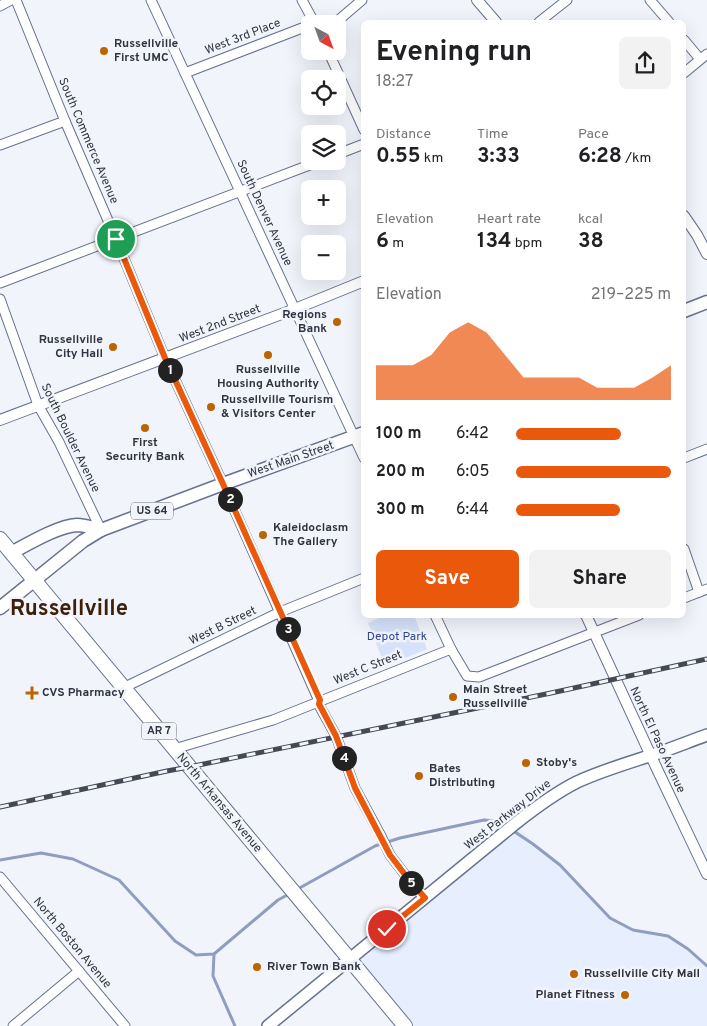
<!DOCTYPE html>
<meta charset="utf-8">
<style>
:root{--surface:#fff;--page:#f2f2f2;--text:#202124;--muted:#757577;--accent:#ea580c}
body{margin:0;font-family:Overpass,sans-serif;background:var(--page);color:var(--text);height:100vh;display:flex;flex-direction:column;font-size:19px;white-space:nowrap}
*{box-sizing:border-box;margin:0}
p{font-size:16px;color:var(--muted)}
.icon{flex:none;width:28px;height:28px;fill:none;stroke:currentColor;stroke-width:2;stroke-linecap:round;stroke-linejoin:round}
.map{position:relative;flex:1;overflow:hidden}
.side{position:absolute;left:361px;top:20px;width:325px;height:598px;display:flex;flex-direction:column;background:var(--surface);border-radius:8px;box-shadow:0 5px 20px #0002}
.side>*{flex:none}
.needle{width:32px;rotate:139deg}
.tools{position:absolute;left:301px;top:15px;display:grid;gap:10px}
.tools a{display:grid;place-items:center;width:45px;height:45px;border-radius:8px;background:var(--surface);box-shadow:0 5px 20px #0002;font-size:25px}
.pin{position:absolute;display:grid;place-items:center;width:42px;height:42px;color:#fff;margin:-21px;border:2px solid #fff;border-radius:50%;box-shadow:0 1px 5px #0007}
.km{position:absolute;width:25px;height:25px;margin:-12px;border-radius:50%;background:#222;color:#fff;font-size:14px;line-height:25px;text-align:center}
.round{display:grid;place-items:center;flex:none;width:52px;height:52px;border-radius:8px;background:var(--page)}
.summary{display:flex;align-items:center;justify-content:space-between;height:85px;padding:0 15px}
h1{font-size:28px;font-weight:700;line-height:38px}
.metrics{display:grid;grid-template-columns:repeat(3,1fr);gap:8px;height:85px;padding:5px 15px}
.metrics div{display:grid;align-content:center}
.metrics b{font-size:21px;font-weight:700}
.metrics small{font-size:14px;font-weight:400}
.metrics p{font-size:14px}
.chart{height:140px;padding:10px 15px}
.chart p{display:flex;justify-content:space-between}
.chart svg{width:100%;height:90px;margin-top:5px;fill:var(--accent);opacity:.7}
.primary-button{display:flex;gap:10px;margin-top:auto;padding:10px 15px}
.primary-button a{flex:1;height:58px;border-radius:8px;background:var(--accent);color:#fff;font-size:20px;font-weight:700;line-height:58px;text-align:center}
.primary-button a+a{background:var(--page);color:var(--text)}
ul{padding:0 15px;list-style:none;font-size:16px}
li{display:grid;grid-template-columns:80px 60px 1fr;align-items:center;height:38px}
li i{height:12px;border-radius:6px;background:var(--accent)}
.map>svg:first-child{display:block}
.built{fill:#e7eefe}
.green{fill:#d6e1fb}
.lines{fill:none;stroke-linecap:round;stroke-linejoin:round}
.stream{stroke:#8e9dc0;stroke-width:3}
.minor-casing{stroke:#66718e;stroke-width:11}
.tertiary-casing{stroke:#66718e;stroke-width:12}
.secondary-casing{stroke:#66718e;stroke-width:14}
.primary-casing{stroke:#66718e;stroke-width:15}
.trunk-casing{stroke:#66718e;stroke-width:16}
.minor{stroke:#fff;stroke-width:9}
.tertiary{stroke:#fff;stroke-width:10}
.secondary{stroke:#fff;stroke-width:11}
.primary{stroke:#fff;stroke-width:12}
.trunk{stroke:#fff;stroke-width:14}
.rail-casing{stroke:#444954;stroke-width:5}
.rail{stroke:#f2f4fb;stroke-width:3;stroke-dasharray:9;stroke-linecap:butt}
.route-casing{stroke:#fff;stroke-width:10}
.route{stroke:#ea580c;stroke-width:6}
.poi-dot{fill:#bd6400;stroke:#f2f4fb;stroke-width:2}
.labels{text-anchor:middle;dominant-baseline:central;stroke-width:5;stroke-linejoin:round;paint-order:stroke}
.shield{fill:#f2f4fb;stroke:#6a6e79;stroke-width:1}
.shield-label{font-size:11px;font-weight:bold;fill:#303541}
.street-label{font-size:12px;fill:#303541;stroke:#f2f4fb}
.poi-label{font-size:12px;font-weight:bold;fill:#303541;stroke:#f2f4fb;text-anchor:start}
.park-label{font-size:12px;fill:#2b4599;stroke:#f2f4fb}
.town-label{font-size:22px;font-weight:bold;fill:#3f2006;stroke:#f2f4fb}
</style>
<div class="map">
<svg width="707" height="1026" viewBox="0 0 707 1026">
<rect width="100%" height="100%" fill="#f2f4fb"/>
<!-- built -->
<polygon class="built" points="516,823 533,844 560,865 610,918 633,930 668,936 688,949 707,966 707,1026 404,1026 350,960"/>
<!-- green -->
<polygon class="green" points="386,615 414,615 427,649 385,666 368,623"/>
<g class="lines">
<!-- stream -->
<g class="stream">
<polyline points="512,830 533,844 560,865 610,918 633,930 668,936 688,949 707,966"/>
<polyline points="0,860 41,853 73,859 119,880 175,941 196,955 214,954 278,900 291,893"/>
<polyline points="296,890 375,846 400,838 484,820 496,821 506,827"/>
<polyline points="214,954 213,976 235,1026"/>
</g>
<defs>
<g id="minor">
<polyline points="16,0 65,121 116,239 165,358 223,484 319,701 319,705 336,736 355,788 381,836 390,855 406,876 425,898"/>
<polyline points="151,0 364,458"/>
<polyline points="302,0 315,24"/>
<polyline points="650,0 669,22"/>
<polyline points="0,6 11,0"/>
<polyline points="539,22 567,0"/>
<polyline points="334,24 362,0"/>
<polyline points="684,40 700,59"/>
<polyline points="328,51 364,130"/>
<polyline points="185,73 310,25"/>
<polyline points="684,73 707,54"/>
<polyline points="0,145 65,121"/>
<polyline points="338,154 364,144"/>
<polyline points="0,283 320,161"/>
<polyline points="0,299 38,405 59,442 101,530"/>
<polyline points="684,458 707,449"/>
<polyline points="684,549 699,592"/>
<polyline points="684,598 707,589"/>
<polyline points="435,615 451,649 467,676 479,677 639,615"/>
<polyline points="123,688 280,612 364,578"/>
<polyline points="174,749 273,720 451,649"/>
<polyline points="0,877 125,1026"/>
<polyline points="13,1026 79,971"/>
</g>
<g id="tertiary">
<polyline points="477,0 496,22"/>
<polyline points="684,216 697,235 707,254"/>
<polyline points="0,420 295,309 364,281"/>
<polyline points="586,615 657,769 707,874"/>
</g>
<path id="secondary" d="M268,1026l248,-203c19,-15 39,-30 61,-41 28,-13 58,-21 87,-31 14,-5 29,-11 43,-16"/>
<g id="primary">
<polyline points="684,311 707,302"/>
<path d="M11,553c17,-9 47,-27 66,-28 8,0 16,3 24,5"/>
<polyline points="0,608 83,541 101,530 223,484 364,433"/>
</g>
<polyline id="trunk" points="0,539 405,1026"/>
</defs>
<!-- minor casing -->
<use href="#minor" class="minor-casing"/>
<!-- tertiary casing -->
<use href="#tertiary" class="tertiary-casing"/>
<!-- secondary casing -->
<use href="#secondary" class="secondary-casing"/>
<!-- primary casing -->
<use href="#primary" class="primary-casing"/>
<!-- trunk casing -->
<use href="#trunk" class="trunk-casing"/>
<!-- minor -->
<use href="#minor" class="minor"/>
<!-- tertiary -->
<use href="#tertiary" class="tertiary"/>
<!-- secondary -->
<use href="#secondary" class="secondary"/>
<!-- primary -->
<use href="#primary" class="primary"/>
<!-- trunk -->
<use href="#trunk" class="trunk"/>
<defs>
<polyline id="rail" points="0,807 167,771 189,767 551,693 707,659"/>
</defs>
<!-- rail casing -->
<use href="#rail" class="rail-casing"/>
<!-- rail -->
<use href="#rail" class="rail"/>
</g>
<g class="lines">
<defs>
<polyline id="route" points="116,239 165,358 223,484 320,700 319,704 336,736 355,788 390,855 406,876 425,898 387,929"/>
</defs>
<!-- route casing -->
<use href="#route" class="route-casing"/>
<!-- route -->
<use href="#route" class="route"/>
</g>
<!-- markers -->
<g class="poi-dot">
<circle cx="104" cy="51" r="5"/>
<circle cx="337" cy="322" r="5"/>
<circle cx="113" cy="347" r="5"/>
<circle cx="268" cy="355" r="5"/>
<circle cx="211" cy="407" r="5"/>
<circle cx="145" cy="428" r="5"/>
<circle cx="263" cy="535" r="5"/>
<path d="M29.5 685.5h5v5h5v5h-5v5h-5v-5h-5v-5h5z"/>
<circle cx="453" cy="697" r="5"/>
<circle cx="526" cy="763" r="5"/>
<circle cx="419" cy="776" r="5"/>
<circle cx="257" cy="967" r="5"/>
<circle cx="574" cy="974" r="5"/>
<circle cx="625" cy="995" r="5"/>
</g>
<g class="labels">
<!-- shield labels -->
<g class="shield">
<rect x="131" y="502.5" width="42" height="17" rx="4"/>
<rect x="141.5" y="722.5" width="35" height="17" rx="4"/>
</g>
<g class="shield-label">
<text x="152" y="511">US 64</text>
<text x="159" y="731">AR 7</text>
</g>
<!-- street labels -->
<g class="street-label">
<text transform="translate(243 37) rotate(-21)">West 3rd Place</text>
<text transform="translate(88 141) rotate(67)">South Commerce Avenue</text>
<text transform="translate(264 213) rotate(65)">South Denver Avenue</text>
<text transform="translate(220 324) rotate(-21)">West 2nd Street</text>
<text transform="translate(70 438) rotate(64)">South Boulder Avenue</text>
<text transform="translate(291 460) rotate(-19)">West Main Street</text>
<text transform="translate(223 626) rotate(-26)">West B Street</text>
<text transform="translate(368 668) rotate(-22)">West C Street</text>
<text transform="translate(657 740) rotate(65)">North El Paso Avenue</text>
<text transform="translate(219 803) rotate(50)">North Arkansas Avenue</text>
<text transform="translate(508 815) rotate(-38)">West Parkway Drive</text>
<text transform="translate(72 943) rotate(50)">North Boston Avenue</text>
</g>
<!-- poi labels -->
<g class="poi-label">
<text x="114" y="44">Russellville<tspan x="114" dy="14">First UMC</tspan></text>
<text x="327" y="315" text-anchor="end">Regions<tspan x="327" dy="14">Bank</tspan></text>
<text x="103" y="340" text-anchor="end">Russellville<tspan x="103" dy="14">City Hall</tspan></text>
<text x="268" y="370" text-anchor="middle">Russellville<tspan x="268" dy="14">Housing Authority</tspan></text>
<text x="221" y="400">Russellville Tourism<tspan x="221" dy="14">&amp; Visitors Center</tspan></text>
<text x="145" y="443" text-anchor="middle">First<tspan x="145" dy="14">Security Bank</tspan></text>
<text x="273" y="528">Kaleidoclasm<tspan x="273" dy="14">The Gallery</tspan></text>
<text x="463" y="690">Main Street<tspan x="463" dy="14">Russellville</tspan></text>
<text x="42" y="693">CVS Pharmacy</text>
<text x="536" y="763">Stoby's</text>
<text x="429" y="769">Bates<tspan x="429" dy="14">Distributing</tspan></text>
<text x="267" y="967">River Town Bank</text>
<text x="584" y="974">Russellville City Mall</text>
<text x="615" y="995" text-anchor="end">Planet Fitness</text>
</g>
<!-- park labels -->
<g class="park-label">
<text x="397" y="637">Depot Park</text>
</g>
<!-- town labels -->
<g class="town-label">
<text x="69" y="609">Russellville</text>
</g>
</g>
</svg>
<div class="tools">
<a><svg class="needle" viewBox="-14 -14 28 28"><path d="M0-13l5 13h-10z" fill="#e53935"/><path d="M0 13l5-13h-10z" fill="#757577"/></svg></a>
<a><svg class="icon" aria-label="locate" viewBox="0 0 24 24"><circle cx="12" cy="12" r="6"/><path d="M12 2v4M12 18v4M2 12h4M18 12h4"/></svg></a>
<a><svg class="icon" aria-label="layers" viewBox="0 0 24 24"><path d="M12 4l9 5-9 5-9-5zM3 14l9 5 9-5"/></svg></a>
<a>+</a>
<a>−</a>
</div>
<div class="pin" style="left:116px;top:239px;background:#1e9e55"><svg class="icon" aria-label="arrive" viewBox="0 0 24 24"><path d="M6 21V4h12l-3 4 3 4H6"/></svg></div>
<div class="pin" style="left:387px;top:929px;background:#d93025"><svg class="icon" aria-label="check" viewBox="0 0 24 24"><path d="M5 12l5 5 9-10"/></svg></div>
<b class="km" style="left:170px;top:370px">1</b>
<b class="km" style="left:230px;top:499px">2</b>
<b class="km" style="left:288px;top:629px">3</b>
<b class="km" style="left:344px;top:758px">4</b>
<b class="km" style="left:411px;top:883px">5</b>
<section class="side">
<div class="summary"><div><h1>Evening run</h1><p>18:27</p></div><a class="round"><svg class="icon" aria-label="share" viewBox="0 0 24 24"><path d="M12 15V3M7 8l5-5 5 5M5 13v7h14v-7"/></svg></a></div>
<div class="metrics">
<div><p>Distance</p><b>0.55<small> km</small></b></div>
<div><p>Time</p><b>3:33</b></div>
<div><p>Pace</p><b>6:28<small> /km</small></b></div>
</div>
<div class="metrics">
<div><p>Elevation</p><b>6<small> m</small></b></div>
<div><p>Heart rate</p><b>134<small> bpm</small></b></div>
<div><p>kcal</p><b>38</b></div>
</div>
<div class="chart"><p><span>Elevation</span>219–225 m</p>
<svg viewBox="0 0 160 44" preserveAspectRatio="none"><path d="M0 44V27L10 27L20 27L30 22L40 11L50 6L60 11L70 22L80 33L90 33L100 33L110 33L120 38L130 38L140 38L150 33L160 27V44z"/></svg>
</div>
<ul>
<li><b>100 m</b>6:42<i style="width:68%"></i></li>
<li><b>200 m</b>6:05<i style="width:100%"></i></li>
<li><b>300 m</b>6:44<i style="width:67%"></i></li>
</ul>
<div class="primary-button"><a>Save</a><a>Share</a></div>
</section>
</div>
